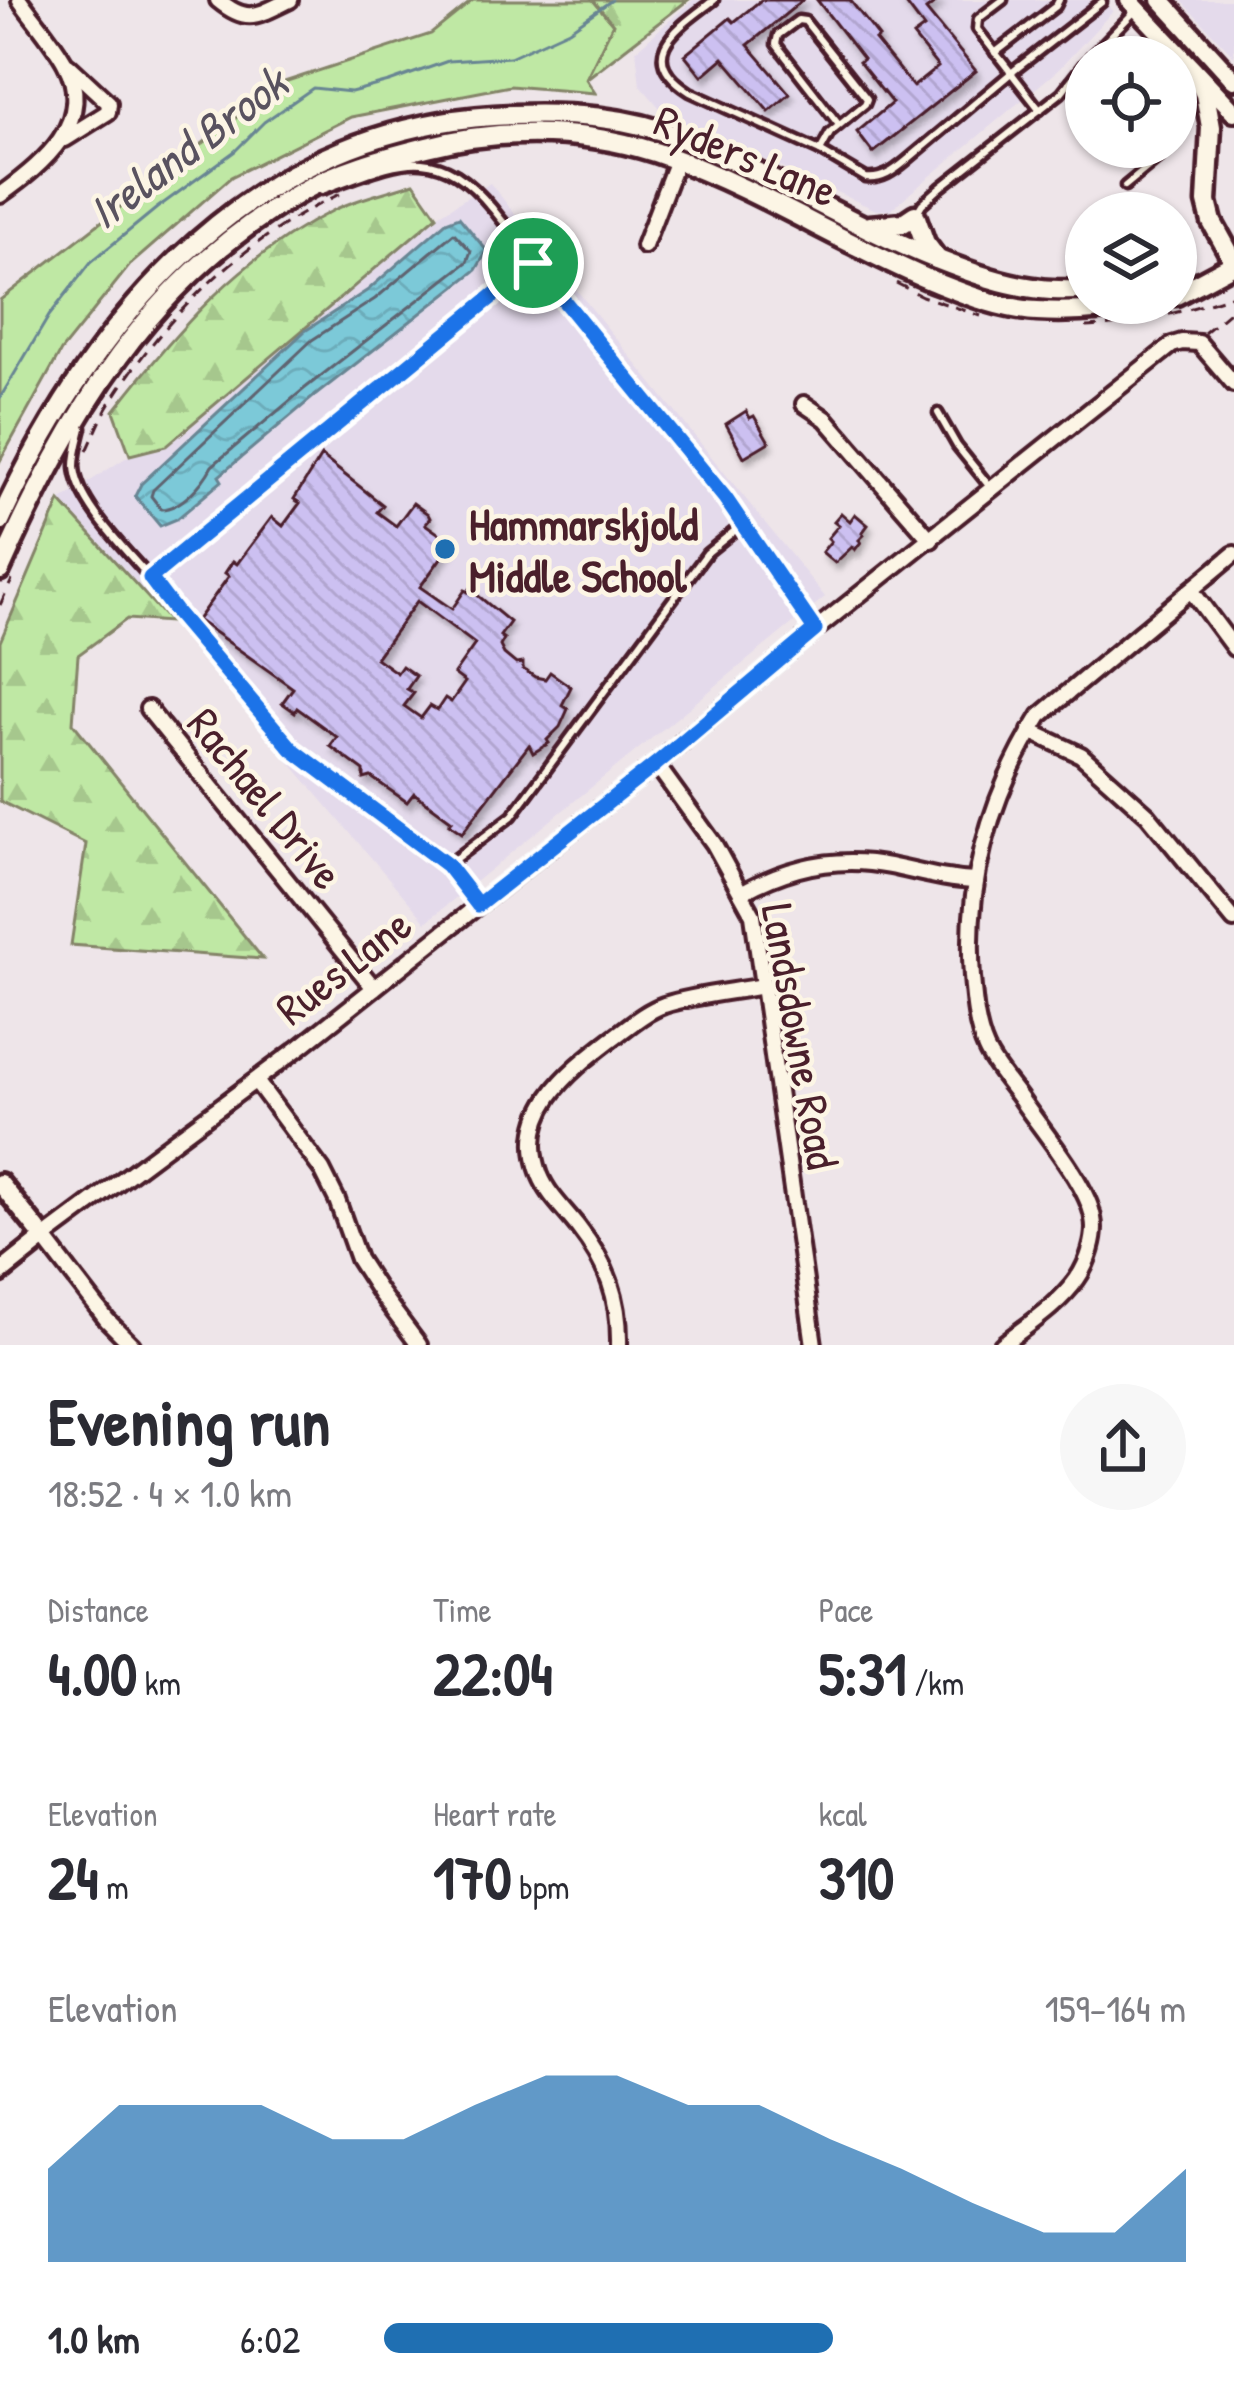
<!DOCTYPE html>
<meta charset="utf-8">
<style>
:root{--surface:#fff;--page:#f7f7f7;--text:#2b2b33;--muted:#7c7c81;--accent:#1f6fb2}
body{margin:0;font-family:"Patrick Hand",sans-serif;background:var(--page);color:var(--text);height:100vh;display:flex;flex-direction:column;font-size:45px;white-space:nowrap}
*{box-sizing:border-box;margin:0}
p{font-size:39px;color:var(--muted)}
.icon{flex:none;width:66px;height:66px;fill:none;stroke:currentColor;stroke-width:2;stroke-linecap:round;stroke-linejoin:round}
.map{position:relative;height:1345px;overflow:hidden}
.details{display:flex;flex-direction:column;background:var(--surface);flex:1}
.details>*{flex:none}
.controls{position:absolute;left:1065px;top:36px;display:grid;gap:24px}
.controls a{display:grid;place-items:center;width:132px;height:132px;border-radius:50%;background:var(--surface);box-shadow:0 3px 9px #0004;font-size:60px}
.pin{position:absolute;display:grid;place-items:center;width:102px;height:102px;color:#fff;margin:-51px;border:6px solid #fff;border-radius:50%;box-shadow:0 3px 12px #0007}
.round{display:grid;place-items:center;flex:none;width:126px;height:126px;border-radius:63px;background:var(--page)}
.head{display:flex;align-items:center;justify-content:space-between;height:204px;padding:0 48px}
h1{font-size:66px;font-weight:800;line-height:90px}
.metrics{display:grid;grid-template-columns:repeat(3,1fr);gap:18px;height:204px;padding:12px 48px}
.metrics div{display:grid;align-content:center}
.metrics b{font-size:60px;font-weight:800}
.metrics small{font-size:33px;font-weight:400}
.metrics p{font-size:33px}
.chart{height:336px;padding:24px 48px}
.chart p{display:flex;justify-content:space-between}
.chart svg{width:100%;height:216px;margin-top:12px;fill:var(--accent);opacity:.7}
ul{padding:0 48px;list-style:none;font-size:39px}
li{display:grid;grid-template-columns:192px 144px 1fr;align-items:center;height:90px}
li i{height:30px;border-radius:15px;background:var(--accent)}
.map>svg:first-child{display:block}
.built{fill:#e4daeb}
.green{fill:#bfe8a4;stroke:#848468;stroke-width:3}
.forest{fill:url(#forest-firs);stroke:#848468;stroke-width:3}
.water{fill:url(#water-waves);stroke:#678593;stroke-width:3}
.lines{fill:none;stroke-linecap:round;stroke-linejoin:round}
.shore{stroke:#5e6370;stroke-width:3}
.stream{stroke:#678593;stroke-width:3}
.building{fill:url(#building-back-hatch);stroke:#4a1f2b;stroke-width:3;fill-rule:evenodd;filter:url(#shadow)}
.service-casing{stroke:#4a1f2b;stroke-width:15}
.minor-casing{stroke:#4a1f2b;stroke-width:22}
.tertiary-casing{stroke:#4a1f2b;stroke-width:26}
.secondary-casing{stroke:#4a1f2b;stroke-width:27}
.path{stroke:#4a1f2b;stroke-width:3;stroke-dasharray:12 9;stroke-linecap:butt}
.service{stroke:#fcf5e5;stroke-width:6}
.minor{stroke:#fcf5e5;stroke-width:14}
.tertiary{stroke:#fcf5e5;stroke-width:16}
.secondary{stroke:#fcf5e5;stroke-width:18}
.route-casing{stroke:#fff;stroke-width:24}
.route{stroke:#1a73e8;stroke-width:15}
.poi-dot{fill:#1f6fb2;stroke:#fcf5e5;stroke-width:4.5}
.labels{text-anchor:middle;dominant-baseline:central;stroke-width:9;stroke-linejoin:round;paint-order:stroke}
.street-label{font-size:45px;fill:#4a1f2b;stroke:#fcf5e5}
.poi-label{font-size:45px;font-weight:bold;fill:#4a1f2b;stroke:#fcf5e5;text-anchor:start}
.water-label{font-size:48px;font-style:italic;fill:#59525f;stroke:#fcf5e5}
</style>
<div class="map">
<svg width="1234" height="1345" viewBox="0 0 1234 1345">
<defs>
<pattern id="forest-firs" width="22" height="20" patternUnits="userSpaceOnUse" patternTransform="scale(3)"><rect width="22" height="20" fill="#bfe8a4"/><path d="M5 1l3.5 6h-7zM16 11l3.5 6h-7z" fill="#a6c78d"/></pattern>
<pattern id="water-waves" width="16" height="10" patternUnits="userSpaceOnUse" patternTransform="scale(3)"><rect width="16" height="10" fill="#7bc9d8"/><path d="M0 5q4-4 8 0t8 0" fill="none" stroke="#6cacba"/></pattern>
<pattern id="building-back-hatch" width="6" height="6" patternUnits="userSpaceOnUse" patternTransform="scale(3)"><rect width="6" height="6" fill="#ccc0f1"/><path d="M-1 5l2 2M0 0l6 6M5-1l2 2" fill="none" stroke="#b1a5cf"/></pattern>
<filter id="shadow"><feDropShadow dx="3.5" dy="6" stdDeviation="3" flood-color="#0004"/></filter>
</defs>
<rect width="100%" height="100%" fill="#eee5e9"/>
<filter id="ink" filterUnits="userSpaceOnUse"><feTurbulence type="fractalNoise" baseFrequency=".00833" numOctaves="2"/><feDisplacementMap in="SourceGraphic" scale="24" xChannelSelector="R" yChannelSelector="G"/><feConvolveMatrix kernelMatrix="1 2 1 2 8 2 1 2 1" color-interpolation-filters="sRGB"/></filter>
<g filter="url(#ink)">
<!-- built -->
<g class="built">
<polygon points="693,0 1103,0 1113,11 1059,69 890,210 876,210 666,115 640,85 636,50"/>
<polygon points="1181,0 1234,0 1234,56"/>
<polygon points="490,183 825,597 426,922 170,622 60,501 130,455 166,446 437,216"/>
</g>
<!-- green -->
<polygon class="green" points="473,0 593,0 613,24 586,79 595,93 510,86 351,117 231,177 130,265 61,351 0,461 0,300 281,83 431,34"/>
<!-- forest -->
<g class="forest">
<polygon points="593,0 688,0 586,79 613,24"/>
<path d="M414,183l23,33 -271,230 -36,9 -16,-44c63,-81 125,-154 220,-201 24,-12 54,-18 80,-27z"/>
<polygon points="60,501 170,622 127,619 78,655 73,723 263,959 71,945 86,844 0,801 0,642"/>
</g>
<!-- water -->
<polygon class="water" points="459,217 487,251 476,270 312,398 219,476 222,481 177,519 160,526 135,496 141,484 305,331 368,290 446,222"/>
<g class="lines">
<!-- shore -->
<path class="shore" d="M454,233l17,18 -4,11 -163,127 -92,77c-9,17 -31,43 -51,43l-10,-13 2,-6 159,-150 63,-41z"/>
<!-- stream -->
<polyline class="stream" points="0,398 49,316 91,262 157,208 235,151 264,122 313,88 351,92 389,82 448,61 510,57 569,30 612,0"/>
</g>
<!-- building -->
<g class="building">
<polygon points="761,0 803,0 748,45 790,94 769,112 723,58 702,76 685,55 730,18 734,22"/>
<polygon points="817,0 850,0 879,37 875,40 913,87 938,67 913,36 924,28 903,0 939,0 926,10 976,71 873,153 857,132 892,103 859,62 863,59"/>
<polygon points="746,411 750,418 754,416 769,442 744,457 726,424"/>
<path d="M321,456l62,49 -6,7 19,14 17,-23 15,11 2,4 -5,6 20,14 -3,4 7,5 -29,40 32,22 13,-19 3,2 2,-3 40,33 -10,14 4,3 -4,7 4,8 12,10 7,-1v6l12,8 10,2 5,-7 21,15 -9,18 6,4 -8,18 -13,13 2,3 -16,10 -4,-8 -67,88 -13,-9 3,-3 -38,-28 -7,9 -36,-25 -7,2v-8l-34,-25 7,-9 -40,-29 -2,4 -13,-9 11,-15 -96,-68 32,-44 -4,-3 8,-12 4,3 35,-47 11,9 17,-23 -6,-4zM417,601l58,43 -21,30 11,8 -14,20 -6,-4 -8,12 -7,-4 -9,12 -17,-12 10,-13 -7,-4 9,-13 -14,-10 -5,7 -21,-15z"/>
<polygon points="841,513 850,521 855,514 868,525 862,533 864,535 859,540 861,542 855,550 852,547 835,563 822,552 831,541 828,538 839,525 834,521"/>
</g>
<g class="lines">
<defs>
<g id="service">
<path d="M714,0c-35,27 -82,55 -24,92l130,59 46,27c16,2 28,-7 40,-17l105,-88 91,-71"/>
<polyline points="1003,0 978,19 977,29 1040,110"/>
<polyline points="995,53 1056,6 1059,0"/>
<polyline points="1090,57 1135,11"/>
<polyline points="820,151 830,133 865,104 867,99 805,21 798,20 778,35 776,44 839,125"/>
<polyline points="1125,186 1159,158 1165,147"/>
<path d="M322,190c75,-27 113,-52 171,19 13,17 29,34 40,54"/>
<polyline points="916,214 922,204 940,188 1061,93 1086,61"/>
<polyline points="938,413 957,446 990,487"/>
<path d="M82,428c-3,12 -7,25 -7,38 1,36 52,85 75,112"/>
<polyline points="447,865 512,816 707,553 743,524"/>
<polyline points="476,902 447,865 292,749 175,611 150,578 533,263 725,498 814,629"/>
</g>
<g id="minor">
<path d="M218,0c30,25 40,15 72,0"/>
<polyline points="65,139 108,112 109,103 68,65"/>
<path d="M0,195c42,-30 97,-74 65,-132 -12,-22 -30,-42 -45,-63"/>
<polyline points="644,246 677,160"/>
<polyline points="804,404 826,419 931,540"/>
<polyline points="1191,590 1234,648"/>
<polyline points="148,709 374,988"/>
<polyline points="1030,731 1081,755 1148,815 1234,920"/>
<polyline points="656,764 714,844 753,915 814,1345"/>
<path d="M741,893c46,-26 96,-38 149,-27 29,6 55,14 85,15"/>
<polyline points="256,1081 322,1170 337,1200 358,1259 380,1293 419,1345"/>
<polyline points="132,1345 107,1320 44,1238 300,1047 656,764 815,630 1172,345 1182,342 1199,343 1234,384"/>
<path d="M619,1345c1,-47 -12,-81 -41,-118 -13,-17 -30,-32 -38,-52 -24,-62 27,-102 70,-135 17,-12 34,-28 54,-35 31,-10 67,-13 99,-19"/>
<path d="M1002,1345c25,-20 56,-39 75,-66 11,-16 20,-42 16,-61 -5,-33 -51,-88 -71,-117 -11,-16 -28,-34 -36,-52 -10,-22 -12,-49 -14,-72 -7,-95 18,-181 68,-261l194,-162"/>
</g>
<g id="tertiary">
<polyline points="1129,0 1234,112"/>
<polyline points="1161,0 1234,80"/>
<polyline points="0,1183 44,1238 0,1273"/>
</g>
<g id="secondary">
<polyline points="1193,70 1205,94 1211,127 1207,202 1212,222 1234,262"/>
<polyline points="870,226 903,223 915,215 925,243 937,259"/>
<polyline points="1176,295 1234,264"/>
<path d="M0,521c99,-214 260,-398 512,-406 56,-2 116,1 169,23 88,35 168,86 255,121 33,13 69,26 105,30 14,2 30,1 45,1"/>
<path d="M0,570c69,-153 148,-291 299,-377 40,-23 84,-35 128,-46 78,-20 166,-18 242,10 91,33 174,87 263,124 33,13 69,28 105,30 36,2 73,-1 108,-8"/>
</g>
</defs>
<!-- service casing -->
<use href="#service" class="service-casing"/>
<!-- minor casing -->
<use href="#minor" class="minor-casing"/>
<!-- tertiary casing -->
<use href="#tertiary" class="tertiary-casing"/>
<!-- secondary casing -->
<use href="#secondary" class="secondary-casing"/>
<!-- path -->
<g class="path">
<polyline points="896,283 922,296 981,316"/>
<path d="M1086,327c52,-2 98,-16 148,-32"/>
<polyline points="1204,333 1234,308"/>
<path d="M87,451c8,-17 15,-36 25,-51 55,-87 135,-163 228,-206"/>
<polyline points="0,605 12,580"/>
</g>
<!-- service -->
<use href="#service" class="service"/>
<!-- minor -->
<use href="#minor" class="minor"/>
<!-- tertiary -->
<use href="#tertiary" class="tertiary"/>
<!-- secondary -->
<use href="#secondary" class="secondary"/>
</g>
</g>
<g class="lines" filter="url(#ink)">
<defs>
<polygon id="route" points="533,263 725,498 815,630 656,764 478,905 447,865 292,749 175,611 150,578"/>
</defs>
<!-- route casing -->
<use href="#route" class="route-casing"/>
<!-- route -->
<use href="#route" class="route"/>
</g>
<!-- markers -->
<circle class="poi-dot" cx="445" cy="549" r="12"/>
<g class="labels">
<!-- street labels -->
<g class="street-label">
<text transform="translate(746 155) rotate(23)">Ryders Lane</text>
<text transform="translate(266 798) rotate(51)">Rachael Drive</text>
<text transform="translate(343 966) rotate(-38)">Rues Lane</text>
<text transform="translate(801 1036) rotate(80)">Landsdowne Road</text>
</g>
<!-- poi labels -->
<g class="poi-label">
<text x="469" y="523">Hammarskjold<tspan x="469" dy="52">Middle School</tspan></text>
</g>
<!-- water labels -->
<g class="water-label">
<text transform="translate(187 147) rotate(-37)">Ireland Brook</text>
</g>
</g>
</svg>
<div class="controls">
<a><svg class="icon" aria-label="locate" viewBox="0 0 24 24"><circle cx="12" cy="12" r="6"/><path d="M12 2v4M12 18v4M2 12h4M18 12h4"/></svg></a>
<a><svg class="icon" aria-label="layers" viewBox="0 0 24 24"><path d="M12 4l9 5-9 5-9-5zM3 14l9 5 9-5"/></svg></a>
</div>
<div class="pin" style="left:533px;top:263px;background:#1e9e55"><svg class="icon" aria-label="arrive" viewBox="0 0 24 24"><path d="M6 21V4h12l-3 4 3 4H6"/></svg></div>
</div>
<section class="details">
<div class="head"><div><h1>Evening run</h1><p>18:52 · 4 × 1.0 km</p></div><a class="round"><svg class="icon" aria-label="share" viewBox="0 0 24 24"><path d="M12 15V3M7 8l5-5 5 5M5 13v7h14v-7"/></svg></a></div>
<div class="metrics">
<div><p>Distance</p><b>4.00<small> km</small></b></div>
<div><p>Time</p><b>22:04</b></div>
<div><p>Pace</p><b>5:31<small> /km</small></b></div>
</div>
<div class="metrics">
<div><p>Elevation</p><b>24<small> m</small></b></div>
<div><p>Heart rate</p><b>170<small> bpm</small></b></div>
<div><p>kcal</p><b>310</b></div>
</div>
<div class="chart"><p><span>Elevation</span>159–164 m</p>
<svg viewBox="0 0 160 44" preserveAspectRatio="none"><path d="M0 44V25L10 12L20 12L30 12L40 19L50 19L60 12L70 6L80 6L90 12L100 12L110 19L120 25L130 32L140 38L150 38L160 25V44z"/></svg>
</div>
<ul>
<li><b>1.0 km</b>6:02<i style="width:56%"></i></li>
</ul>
</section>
